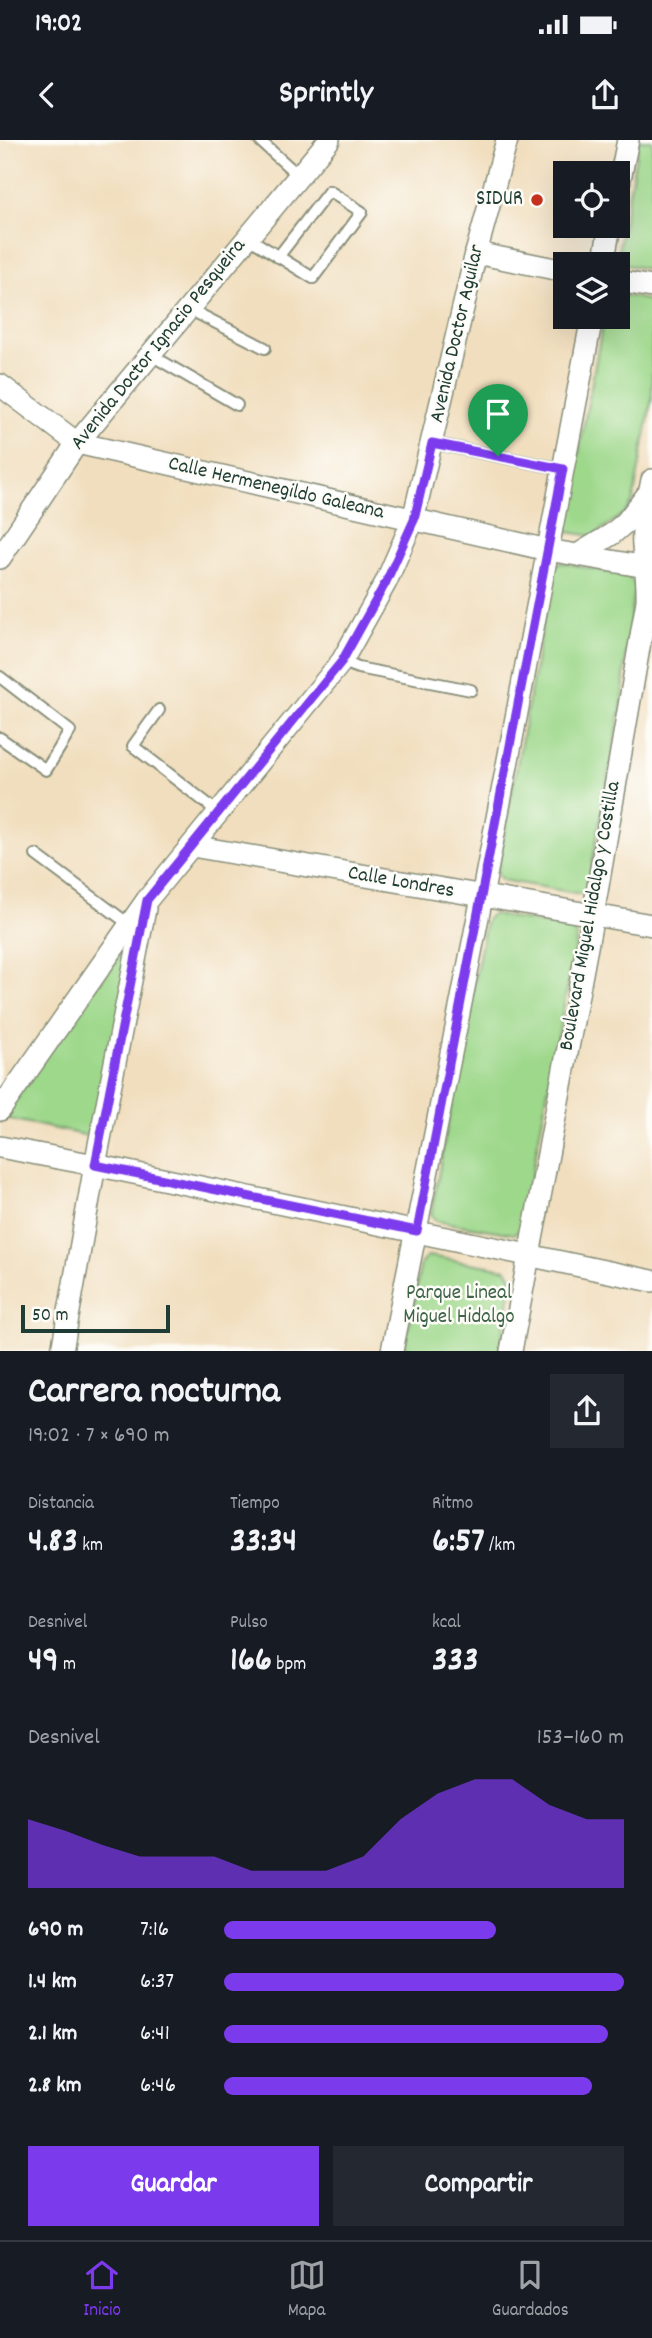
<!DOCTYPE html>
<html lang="es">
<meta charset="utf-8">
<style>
:root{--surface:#171b24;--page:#242831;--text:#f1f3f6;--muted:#9ea1a6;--line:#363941;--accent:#7c3aed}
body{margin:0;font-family:Dekko,sans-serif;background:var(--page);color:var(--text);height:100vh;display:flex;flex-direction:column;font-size:26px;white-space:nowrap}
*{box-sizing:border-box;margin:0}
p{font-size:23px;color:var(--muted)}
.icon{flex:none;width:38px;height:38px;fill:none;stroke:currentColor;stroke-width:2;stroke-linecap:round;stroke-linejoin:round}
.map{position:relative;height:1211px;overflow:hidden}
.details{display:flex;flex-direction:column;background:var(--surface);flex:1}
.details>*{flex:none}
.fabs{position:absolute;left:553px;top:21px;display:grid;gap:14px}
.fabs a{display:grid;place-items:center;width:77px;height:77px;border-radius:0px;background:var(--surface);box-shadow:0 7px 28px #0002;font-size:35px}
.scale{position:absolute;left:21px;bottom:18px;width:149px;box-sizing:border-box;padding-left:7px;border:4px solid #1f3d34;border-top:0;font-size:19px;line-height:24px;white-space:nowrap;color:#1f3d34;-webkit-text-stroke:5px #fdfcf7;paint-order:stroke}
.pin{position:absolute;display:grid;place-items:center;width:60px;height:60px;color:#fff;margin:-72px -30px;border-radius:50% 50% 50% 0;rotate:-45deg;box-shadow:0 0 7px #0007}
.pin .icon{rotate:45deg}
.round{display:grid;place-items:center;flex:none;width:74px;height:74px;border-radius:0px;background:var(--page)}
.headline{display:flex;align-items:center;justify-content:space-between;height:119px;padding:0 28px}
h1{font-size:38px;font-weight:700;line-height:52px}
.metrics{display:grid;grid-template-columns:repeat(3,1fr);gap:10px;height:119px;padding:7px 28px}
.metrics div{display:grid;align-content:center}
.metrics b{font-size:35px;font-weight:700}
.metrics small{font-size:19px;font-weight:400}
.metrics p{font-size:19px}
.chart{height:196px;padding:14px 28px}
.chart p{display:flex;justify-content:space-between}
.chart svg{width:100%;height:126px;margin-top:7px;fill:var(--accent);opacity:.7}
.primary-button{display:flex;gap:14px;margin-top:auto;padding:14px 28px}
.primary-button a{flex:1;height:80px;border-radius:0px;background:var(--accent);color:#fff;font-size:28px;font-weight:700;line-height:80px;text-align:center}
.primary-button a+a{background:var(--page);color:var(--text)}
ul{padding:0 28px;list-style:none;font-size:23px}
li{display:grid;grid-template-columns:112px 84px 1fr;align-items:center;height:52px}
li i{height:18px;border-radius:9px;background:var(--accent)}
.status{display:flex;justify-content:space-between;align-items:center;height:49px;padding:0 35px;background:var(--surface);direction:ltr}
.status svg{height:19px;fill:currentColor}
header{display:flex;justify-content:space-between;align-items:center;height:91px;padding:0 28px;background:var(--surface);font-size:32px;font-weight:700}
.dock{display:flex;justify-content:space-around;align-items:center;height:98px;border-top:2px solid var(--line);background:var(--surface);font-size:19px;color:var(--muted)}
.dock a{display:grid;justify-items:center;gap:4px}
.dock .current{color:var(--accent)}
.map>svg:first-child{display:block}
.park{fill:#9ed88b;stroke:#5e8a60;stroke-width:2}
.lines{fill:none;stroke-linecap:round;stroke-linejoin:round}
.service-casing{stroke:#888e79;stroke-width:14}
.minor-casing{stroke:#888e79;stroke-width:24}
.service{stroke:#fff;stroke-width:10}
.minor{stroke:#fff;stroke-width:21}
.route-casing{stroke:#fff;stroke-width:14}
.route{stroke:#7c3aed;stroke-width:9}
.poi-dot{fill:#c8321e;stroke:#fdfcf7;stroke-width:2.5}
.labels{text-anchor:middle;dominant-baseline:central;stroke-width:5;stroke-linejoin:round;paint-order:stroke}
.poi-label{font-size:21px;fill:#1f3d34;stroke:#fdfcf7;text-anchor:end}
.street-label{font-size:21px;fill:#1f3d34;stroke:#fdfcf7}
.park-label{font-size:21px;fill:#3f644a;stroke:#fdfcf7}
</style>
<div class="status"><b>19:02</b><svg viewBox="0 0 49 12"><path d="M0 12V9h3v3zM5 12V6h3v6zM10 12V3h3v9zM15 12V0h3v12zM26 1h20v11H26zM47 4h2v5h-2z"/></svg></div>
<header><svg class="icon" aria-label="back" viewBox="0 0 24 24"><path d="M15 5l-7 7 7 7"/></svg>Sprintly<svg class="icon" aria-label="share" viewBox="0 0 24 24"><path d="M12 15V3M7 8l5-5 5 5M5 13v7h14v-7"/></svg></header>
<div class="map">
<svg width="652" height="1211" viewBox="0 0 652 1211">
<rect width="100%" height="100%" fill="#fdfcf7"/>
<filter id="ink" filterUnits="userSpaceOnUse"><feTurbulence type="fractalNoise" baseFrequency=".0143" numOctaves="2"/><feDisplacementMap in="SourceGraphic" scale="14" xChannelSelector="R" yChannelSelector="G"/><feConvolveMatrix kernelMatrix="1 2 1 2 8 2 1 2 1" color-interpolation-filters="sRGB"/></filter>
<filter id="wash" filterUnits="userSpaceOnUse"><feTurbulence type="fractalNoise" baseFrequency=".00686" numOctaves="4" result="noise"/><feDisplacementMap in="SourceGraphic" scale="28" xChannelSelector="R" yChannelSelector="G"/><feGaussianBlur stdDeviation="1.57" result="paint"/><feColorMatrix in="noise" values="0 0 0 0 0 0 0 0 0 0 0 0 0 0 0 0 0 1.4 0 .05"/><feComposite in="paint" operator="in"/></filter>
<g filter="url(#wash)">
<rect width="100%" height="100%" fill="#f1debe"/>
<!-- park -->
<g class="park">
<polygon points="639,0 652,0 652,130 622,124 617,117"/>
<polygon points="618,154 652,161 652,258 633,361 626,372 593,396 568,392 565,386 604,177 618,177"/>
<polygon points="559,422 628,436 635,444 625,519 623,558 587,750 581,754 502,740 497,734 553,429"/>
<polygon points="492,774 572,789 577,796 522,1087 514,1094 436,1081 431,1074 486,780"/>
<polygon points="135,788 98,998 0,977"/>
<polygon points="428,1116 506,1129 513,1137 500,1211 404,1211 421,1123"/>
</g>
</g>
<g filter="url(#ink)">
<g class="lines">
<defs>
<g id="service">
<polyline points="259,0 299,36"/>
<polyline points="247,97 313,138 362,72 329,51 278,117"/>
<polyline points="187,168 265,208"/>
<polyline points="151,215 237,265"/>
<polyline points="432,303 563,329"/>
<polyline points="342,521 358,528 471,550"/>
<polyline points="0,537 70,591 46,630 0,598"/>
<polyline points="159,570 133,606 218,672"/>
<polyline points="36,715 130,785"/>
</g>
<g id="minor">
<polyline points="618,49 628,0"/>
<polyline points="476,113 565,131"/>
<polyline points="603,124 610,86"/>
<polyline points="618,141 652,147"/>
<polyline points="0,245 77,303 548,410 652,428"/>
<polyline points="579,414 612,394 626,382 648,354"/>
<polyline points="0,418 77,303 329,0"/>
<polyline points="192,706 652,785"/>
<polyline points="0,970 147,760 342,521 386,442 413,380 476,113 507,0"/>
<polyline points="0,1007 95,1025 652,1141"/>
<polyline points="62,1211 95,1025 145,769"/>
<polyline points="392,1211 482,757 592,177"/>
<path d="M511,1211l82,-436 54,-314c1,-19 -2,-36 -4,-55 -2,-22 5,-45 9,-66"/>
</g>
</defs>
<!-- service casing -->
<use href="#service" class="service-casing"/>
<!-- minor casing -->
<use href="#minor" class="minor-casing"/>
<!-- service -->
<use href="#service" class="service"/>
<!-- minor -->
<use href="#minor" class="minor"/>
</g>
</g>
<g class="lines" filter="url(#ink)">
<defs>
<polygon id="route" points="432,303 563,329 417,1091 95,1025 147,760 342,521 386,442 414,380"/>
</defs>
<!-- route casing -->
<use href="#route" class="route-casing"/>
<!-- route -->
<use href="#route" class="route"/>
</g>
<!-- markers -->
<circle class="poi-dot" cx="537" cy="60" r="7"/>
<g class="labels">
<!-- poi labels -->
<g class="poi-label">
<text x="523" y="60">SIDUR</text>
</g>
<!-- street labels -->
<g class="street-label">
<text transform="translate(458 194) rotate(-77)">Avenida Doctor Aguilar</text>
<text transform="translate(159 205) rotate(-51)">Avenida Doctor Ignacio Pesqueira</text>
<text transform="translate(276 349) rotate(13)">Calle Hermenegildo Galeana</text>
<text transform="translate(401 743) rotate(10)">Calle Londres</text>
<text transform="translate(591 776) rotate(-80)">Boulevard Miguel Hidalgo y Costilla</text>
</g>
<!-- park labels -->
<g class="park-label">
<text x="459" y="1154">Parque Lineal<tspan x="459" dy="24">Miguel Hidalgo</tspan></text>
</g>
</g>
</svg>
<div class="fabs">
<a><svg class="icon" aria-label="locate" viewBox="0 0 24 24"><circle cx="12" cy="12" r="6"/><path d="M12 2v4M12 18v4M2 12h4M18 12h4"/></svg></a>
<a><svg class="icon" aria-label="layers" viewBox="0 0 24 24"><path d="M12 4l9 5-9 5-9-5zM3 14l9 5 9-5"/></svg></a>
</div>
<div class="scale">50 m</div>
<div class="pin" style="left:498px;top:316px;background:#1e9e55"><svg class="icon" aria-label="arrive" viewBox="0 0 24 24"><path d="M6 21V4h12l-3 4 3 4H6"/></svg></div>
</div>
<section class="details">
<div class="headline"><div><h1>Carrera nocturna</h1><p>19:02 · 7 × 690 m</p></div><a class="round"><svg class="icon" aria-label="share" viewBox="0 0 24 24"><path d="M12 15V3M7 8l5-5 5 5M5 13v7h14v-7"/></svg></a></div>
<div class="metrics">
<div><p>Distancia</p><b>4.83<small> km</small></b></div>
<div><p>Tiempo</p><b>33:34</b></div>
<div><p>Ritmo</p><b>6:57<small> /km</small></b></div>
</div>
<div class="metrics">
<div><p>Desnivel</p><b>49<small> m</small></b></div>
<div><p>Pulso</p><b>166<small> bpm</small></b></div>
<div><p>kcal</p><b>333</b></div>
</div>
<div class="chart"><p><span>Desnivel</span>153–160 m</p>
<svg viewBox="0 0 160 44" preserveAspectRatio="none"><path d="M0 44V20L10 24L20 29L30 33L40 33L50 33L60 38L70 38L80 38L90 33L100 20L110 11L120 6L130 6L140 15L150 20L160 20V44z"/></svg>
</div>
<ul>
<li><b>690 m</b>7:16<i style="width:68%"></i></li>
<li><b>1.4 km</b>6:37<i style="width:100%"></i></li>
<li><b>2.1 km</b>6:41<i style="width:96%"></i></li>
<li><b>2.8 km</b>6:46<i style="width:92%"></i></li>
</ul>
<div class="primary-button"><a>Guardar</a><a>Compartir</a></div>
</section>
<nav class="dock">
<a class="current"><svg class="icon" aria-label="home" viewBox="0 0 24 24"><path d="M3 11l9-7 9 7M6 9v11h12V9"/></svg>Inicio</a>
<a><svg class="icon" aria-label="map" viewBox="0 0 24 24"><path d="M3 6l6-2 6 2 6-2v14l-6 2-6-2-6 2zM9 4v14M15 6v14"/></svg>Mapa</a>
<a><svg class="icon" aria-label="saved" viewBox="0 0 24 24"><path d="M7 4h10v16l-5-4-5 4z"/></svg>Guardados</a>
</nav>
